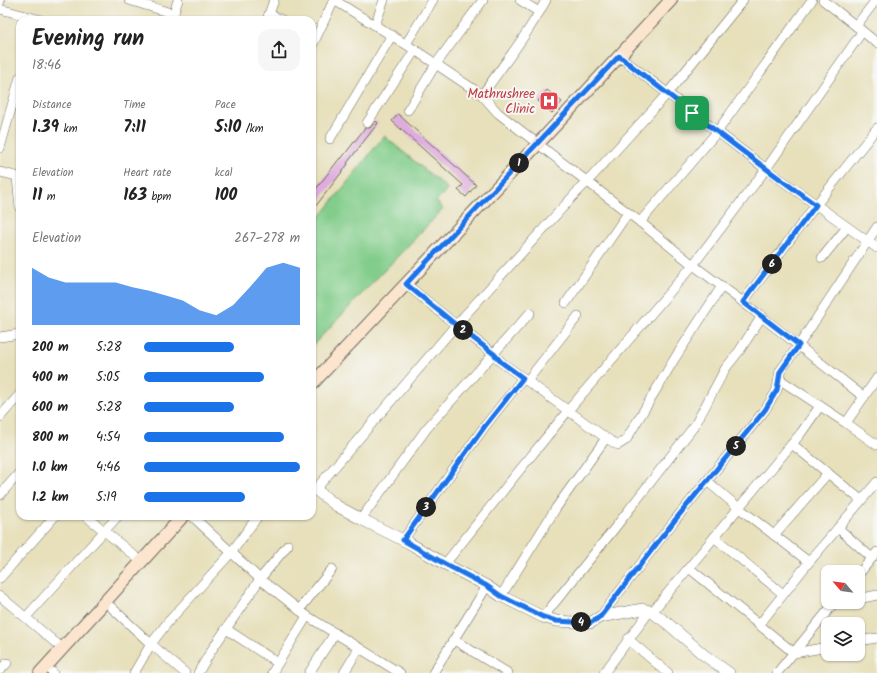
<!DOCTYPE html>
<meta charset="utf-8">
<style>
:root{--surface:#fff;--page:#f6f6f6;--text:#222;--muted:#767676;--accent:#1a73e8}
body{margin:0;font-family:Kalam,sans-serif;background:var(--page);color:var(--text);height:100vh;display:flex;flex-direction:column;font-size:15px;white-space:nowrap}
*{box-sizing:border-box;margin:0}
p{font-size:13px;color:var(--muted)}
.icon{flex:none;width:22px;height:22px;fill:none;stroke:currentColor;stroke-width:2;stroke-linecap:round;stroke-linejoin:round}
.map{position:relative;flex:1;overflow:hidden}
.sheet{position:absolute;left:16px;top:16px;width:300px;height:504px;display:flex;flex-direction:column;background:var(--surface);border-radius:12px;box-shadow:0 1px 3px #0004}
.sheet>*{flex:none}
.needle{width:26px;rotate:298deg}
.buttons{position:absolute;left:821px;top:565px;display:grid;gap:8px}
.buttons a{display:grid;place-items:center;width:44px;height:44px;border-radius:8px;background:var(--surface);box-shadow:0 1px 3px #0004;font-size:20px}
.pin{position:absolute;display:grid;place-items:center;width:34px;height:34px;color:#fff;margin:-17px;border-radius:8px;box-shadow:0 2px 6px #0006}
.km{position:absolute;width:20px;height:20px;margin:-10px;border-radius:50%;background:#222;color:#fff;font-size:11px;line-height:20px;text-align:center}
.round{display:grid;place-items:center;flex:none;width:42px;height:42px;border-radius:12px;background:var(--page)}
.head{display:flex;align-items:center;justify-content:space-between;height:68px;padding:0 16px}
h1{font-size:22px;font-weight:700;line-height:30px}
.figures{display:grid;grid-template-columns:repeat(3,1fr);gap:6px;height:68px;padding:4px 16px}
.figures div{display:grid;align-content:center}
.figures b{font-size:17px;font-weight:700}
.figures small{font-size:11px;font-weight:400}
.figures p{font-size:11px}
.chart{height:112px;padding:8px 16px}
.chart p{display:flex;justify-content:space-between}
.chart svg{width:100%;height:72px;margin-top:4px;fill:var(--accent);opacity:.7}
ul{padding:0 16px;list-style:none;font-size:13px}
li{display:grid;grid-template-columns:64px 48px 1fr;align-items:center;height:30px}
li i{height:10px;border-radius:5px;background:var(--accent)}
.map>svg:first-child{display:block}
.green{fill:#82cd8b;stroke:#567c5b}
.building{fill:#deacde}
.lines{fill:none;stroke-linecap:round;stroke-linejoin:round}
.minor-casing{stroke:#6d6a5d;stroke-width:10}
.tertiary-casing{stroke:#6d6a5d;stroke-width:12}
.secondary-casing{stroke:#6d6a5d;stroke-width:14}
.minor{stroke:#fff;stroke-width:9}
.tertiary{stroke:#fff;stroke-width:11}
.secondary{stroke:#fce5cf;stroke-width:12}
.route-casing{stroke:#fff;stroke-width:8}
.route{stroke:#1a73e8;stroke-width:5}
.labels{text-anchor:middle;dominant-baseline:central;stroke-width:4;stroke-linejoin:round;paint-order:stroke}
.health-label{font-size:13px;fill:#be3a42;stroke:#f6f6f2;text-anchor:end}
</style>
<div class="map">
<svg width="877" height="673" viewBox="0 0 877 673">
<rect width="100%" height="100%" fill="#f6f6f2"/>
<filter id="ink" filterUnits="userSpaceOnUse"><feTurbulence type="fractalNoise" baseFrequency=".025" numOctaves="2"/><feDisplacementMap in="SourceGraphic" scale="8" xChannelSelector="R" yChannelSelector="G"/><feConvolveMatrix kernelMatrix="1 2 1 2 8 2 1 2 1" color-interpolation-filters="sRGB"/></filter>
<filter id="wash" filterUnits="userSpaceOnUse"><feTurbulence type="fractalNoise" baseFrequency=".012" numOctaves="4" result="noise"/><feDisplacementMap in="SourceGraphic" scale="16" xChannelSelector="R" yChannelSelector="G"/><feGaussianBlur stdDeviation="0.9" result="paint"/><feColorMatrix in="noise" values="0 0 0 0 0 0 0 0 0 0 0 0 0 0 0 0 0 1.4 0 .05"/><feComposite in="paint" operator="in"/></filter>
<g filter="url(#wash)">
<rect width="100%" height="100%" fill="#e7e0bb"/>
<!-- green -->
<polygon class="green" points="384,136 448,189 436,201 443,209 314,344 312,342 312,227"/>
<g id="blocks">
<!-- building -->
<g class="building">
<polygon points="547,90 562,102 552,113 538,101"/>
<polygon points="398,114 476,185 466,197 458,190 463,185 392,121"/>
<polygon points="376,121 378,123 347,163 348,164 312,211 312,194 340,158 341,159 365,128 370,128"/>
</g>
</g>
</g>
<g filter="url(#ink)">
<use href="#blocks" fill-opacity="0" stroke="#6d6a5d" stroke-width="1"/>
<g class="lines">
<defs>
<g id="minor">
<polyline points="129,0 174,14"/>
<polyline points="334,0 415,50 482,95 498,113 533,140"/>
<polyline points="520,0 539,12"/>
<polyline points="823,0 856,26 877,43"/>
<polyline points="0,1 0,0"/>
<polyline points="0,9 41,20"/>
<polyline points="269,14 282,20"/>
<polyline points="172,19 178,0"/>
<polyline points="267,20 274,0"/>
<polyline points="375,25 384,0"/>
<polyline points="856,26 876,0"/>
<polyline points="406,44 433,0"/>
<polyline points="312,46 334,0"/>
<polyline points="619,56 766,169 877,248"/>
<path d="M482,95c22,-31 46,-61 64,-95"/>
<polyline points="408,110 436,64 483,0"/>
<polyline points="367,123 415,50"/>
<polyline points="330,139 392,35"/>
<polyline points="538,144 640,222 693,265 743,302 864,397"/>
<polyline points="0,148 20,77"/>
<polyline points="0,172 20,177"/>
<polyline points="17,177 20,208"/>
<polyline points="640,222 717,132 812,0"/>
<polyline points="822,258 847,227"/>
<polyline points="406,284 456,325 494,354 501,362 606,438 618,445 626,440 675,358 722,286"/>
<polyline points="743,302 816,205 877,128"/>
<polyline points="566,303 628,213"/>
<polyline points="0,337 20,334"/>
<polyline points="779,379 846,423 877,445"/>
<polyline points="527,381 578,316"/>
<polyline points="0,417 20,394"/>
<polyline points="846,423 877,378"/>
<polyline points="792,444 861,500"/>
<polyline points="707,481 739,508 809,562"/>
<polyline points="315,490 456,325 576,193 587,182 667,94 743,0"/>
<polyline points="0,495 20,472"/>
<polyline points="86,516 142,562"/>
<polyline points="192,516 260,579 307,616 400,673"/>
<polyline points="361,519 427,428 530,313"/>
<polyline points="838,528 872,558"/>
<polyline points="774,535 828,473"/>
<polyline points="714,537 783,594"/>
<polyline points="403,540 485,426 523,378"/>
<polyline points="445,564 514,477 571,407 693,265 766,169 862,32"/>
<polyline points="689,568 794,653 828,647"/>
<polyline points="858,575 877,552"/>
<polyline points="0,578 55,516"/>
<polyline points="0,596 63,649"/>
<polyline points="501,596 556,508 606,438"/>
<polyline points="858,599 877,595"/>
<polyline points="111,607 151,644 185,673"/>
<polyline points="299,610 332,569"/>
<polyline points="652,612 801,433 820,406"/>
<polyline points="26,617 118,516"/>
<polyline points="543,617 614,529 695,425 725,369 740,350 762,316"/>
<polyline points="600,617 675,520 765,410 777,390 780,371 799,345 877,227"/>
<polyline points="759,625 809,562 877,482"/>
<polyline points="226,629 278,663"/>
<polyline points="628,639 668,673"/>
<polyline points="454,640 508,673"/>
<polyline points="858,641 877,638"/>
<polyline points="0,670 7,663"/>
<polyline points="52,672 53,673"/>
<polyline points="134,673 151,644 168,622 231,553 258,516"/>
<polyline points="198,673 211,651 260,579 288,545"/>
<polyline points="272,673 307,616"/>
<polyline points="309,673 335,633"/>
<polyline points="344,673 359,648"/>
<polyline points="433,673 487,586"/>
<polyline points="604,673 649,612"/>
<polyline points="777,673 835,602"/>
</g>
<polyline id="tertiary" points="312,487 337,506 361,519 409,543 445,564 487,586 501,596 543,617 556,621 590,623 600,617 643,609 652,612 667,623 704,655 729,673"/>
<g id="secondary">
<polyline points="312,384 565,115 671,0"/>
<polyline points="40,673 183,516"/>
</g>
</defs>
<!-- minor casing -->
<use href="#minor" class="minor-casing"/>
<!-- tertiary casing -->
<use href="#tertiary" class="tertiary-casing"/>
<!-- secondary casing -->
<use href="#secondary" class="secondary-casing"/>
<!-- minor -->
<use href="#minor" class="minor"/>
<!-- tertiary -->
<use href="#tertiary" class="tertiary"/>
<!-- secondary -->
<use href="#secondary" class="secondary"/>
</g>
</g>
<g class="lines" filter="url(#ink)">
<defs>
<path id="route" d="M619,56c65,51 130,101 197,149l-73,97 56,43 -19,27 -3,18 -12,20 -90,110 -75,97 -10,6 -34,-2 -13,-4 -42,-21 -14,-10 -42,-22 -42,-24 82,-114 38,-48 -22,-16 -7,-8 -38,-29 -50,-41z"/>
</defs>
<!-- route casing -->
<use href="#route" class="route-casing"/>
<!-- route -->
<use href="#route" class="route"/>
</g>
<!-- icons -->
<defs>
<symbol id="hospital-square" viewBox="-11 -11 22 22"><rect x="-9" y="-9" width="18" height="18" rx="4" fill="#e0444e" stroke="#f6f6f2"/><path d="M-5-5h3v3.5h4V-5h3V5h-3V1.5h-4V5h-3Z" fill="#fff"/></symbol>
</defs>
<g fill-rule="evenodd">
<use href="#hospital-square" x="538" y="90" width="22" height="22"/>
</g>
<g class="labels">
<!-- health labels -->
<g class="health-label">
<text x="535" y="94">Mathrushree<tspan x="535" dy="15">Clinic</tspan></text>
</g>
</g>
</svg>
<div class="buttons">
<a><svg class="needle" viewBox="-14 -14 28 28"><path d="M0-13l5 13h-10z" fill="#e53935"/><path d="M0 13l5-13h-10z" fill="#767676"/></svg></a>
<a><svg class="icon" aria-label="layers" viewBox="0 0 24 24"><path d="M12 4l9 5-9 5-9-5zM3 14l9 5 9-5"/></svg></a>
</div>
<div class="pin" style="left:692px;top:113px;background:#1e9e55"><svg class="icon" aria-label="arrive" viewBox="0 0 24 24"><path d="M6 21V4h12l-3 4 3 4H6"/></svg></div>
<b class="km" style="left:519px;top:163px">1</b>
<b class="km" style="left:463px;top:330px">2</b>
<b class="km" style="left:426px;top:507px">3</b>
<b class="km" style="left:581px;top:622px">4</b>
<b class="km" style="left:736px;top:446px">5</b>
<b class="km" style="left:772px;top:264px">6</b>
<section class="sheet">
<div class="head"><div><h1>Evening run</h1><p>18:46</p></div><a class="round"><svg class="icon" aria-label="share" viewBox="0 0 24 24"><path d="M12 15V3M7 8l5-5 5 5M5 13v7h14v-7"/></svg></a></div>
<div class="figures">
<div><p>Distance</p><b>1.39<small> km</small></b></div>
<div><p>Time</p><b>7:11</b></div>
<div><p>Pace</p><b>5:10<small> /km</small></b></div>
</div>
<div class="figures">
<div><p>Elevation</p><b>11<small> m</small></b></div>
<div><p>Heart rate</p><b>163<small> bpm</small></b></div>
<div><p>kcal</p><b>100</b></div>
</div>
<div class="chart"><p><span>Elevation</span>267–278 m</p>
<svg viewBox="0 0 160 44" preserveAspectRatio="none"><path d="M0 44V9L10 15L20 18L30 18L40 18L50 18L60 21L70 23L80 26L90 29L100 35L110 38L120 32L130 21L140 9L150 6L160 9V44z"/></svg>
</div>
<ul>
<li><b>200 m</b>5:28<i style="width:58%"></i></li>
<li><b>400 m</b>5:05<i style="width:77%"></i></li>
<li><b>600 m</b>5:28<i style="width:58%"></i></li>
<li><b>800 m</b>4:54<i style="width:90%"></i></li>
<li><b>1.0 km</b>4:46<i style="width:100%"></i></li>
<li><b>1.2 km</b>5:19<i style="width:65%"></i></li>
</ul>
</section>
</div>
